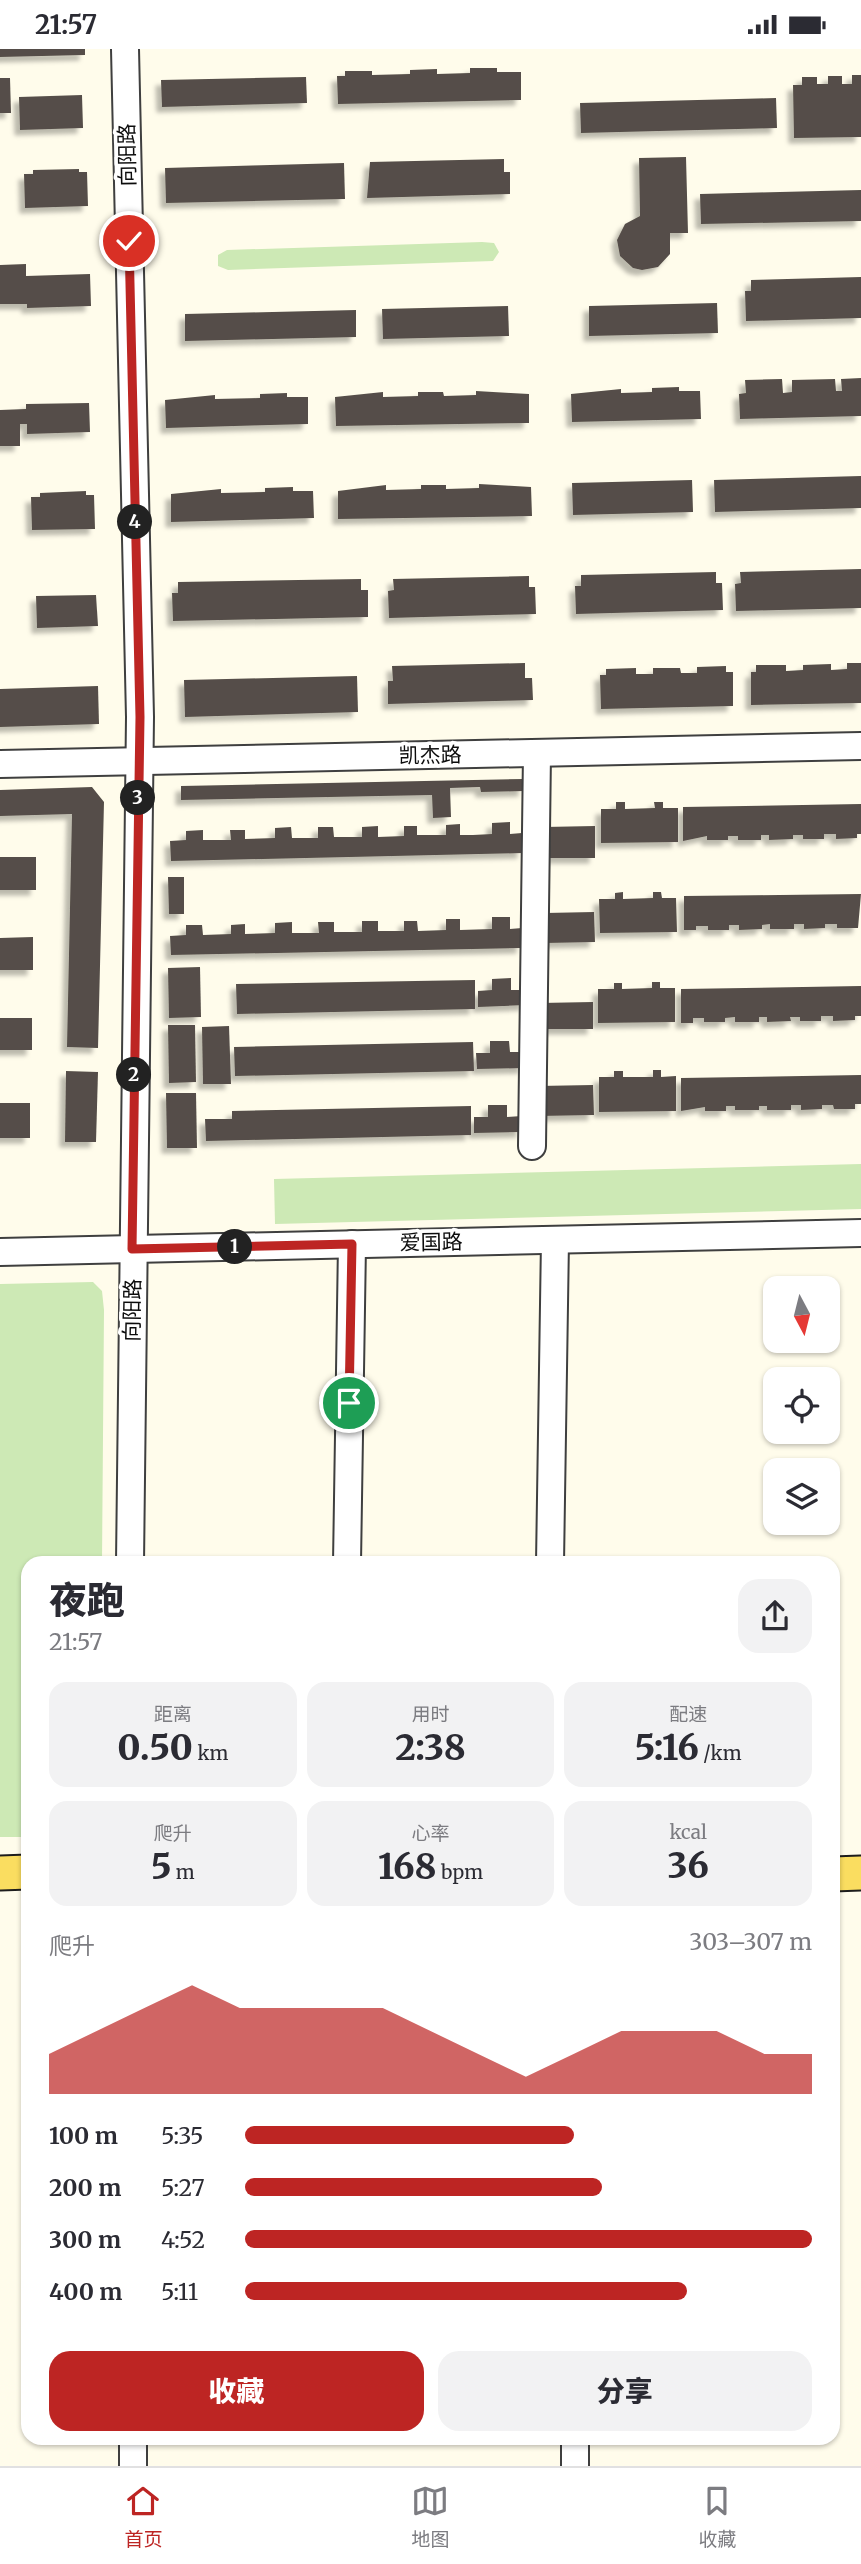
<!DOCTYPE html>
<html lang="zh">
<meta charset="utf-8">
<style>
:root{--surface:#fff;--page:#f2f2f3;--text:#2b2b33;--muted:#7c7c81;--line:#e1e1e2;--accent:#bd2523}
body{margin:0;font-family:Merriweather,"Noto Sans SC",serif;background:var(--page);color:var(--text);height:100vh;display:flex;flex-direction:column;font-size:26px;white-space:nowrap}
*{box-sizing:border-box;margin:0}
p{font-size:23px;color:var(--muted)}
.icon{flex:none;width:38px;height:38px;fill:none;stroke:currentColor;stroke-width:2;stroke-linecap:round;stroke-linejoin:round}
.map{position:relative;flex:1;overflow:hidden}
.sheet{position:absolute;left:21px;top:1507px;width:819px;height:889px;display:flex;flex-direction:column;background:var(--surface);border-radius:21px;box-shadow:0 2px 5px #0004}
.sheet>*{flex:none}
.needle{width:46px;rotate:173deg}
.controls{position:absolute;left:763px;top:1227px;display:grid;gap:14px}
.controls a{display:grid;place-items:center;width:77px;height:77px;border-radius:14px;background:var(--surface);box-shadow:0 2px 5px #0004;font-size:35px}
.pin{position:absolute;display:grid;place-items:center;width:60px;height:60px;color:#fff;margin:-30px;border:4px solid #fff;border-radius:50%;box-shadow:0 2px 7px #0007}
.km{position:absolute;width:35px;height:35px;margin:-18px;border-radius:50%;background:#222;color:#fff;font-size:19px;line-height:35px;text-align:center}
.round{display:grid;place-items:center;flex:none;width:74px;height:74px;border-radius:21px;background:var(--page)}
.summary{display:flex;align-items:center;justify-content:space-between;height:119px;padding:0 28px}
h1{font-size:38px;font-weight:800;line-height:52px}
.metrics{display:grid;grid-template-columns:repeat(3,1fr);gap:10px;height:119px;padding:7px 28px}
.metrics div{display:grid;align-content:center;border-radius:18px;background:var(--page);text-align:center}
.metrics b{font-size:35px;font-weight:800}
.metrics small{font-size:19px;font-weight:400}
.metrics p{font-size:19px}
.chart{height:196px;padding:14px 28px}
.chart p{display:flex;justify-content:space-between}
.chart svg{width:100%;height:126px;margin-top:7px;fill:var(--accent);opacity:.7}
.primary-button{display:flex;gap:14px;margin-top:auto;padding:14px 28px}
.primary-button a{flex:1;height:80px;border-radius:21px;background:var(--accent);color:#fff;font-size:28px;font-weight:800;line-height:80px;text-align:center}
.primary-button a+a{background:var(--page);color:var(--text)}
ul{padding:0 28px;list-style:none;font-size:23px}
li{display:grid;grid-template-columns:112px 84px 1fr;align-items:center;height:52px}
li i{height:18px;border-radius:9px;background:var(--accent)}
.status{display:flex;justify-content:space-between;align-items:center;height:49px;padding:0 35px;background:var(--surface);direction:ltr}
.status svg{height:19px;fill:currentColor}
.dock{display:flex;justify-content:space-around;align-items:center;height:98px;border-top:2px solid var(--line);background:var(--surface);font-size:19px;color:var(--muted)}
.dock a{display:grid;justify-items:center;gap:4px}
.dock .on{color:var(--accent)}
.map>svg:first-child{display:block}
.green{fill:#cde9b5}
.building{fill:#554e48;filter:url(#shadow)}
.lines{fill:none;stroke-linecap:round;stroke-linejoin:round}
.minor-casing{stroke:#3f3f3f;stroke-width:30}
.major-casing{stroke:#1d1d1d;stroke-width:37}
.minor{stroke:#fff;stroke-width:26}
.major{stroke:#fadd60;stroke-width:33}
.route-casing{stroke:#fff;stroke-width:14}
.route{stroke:#bd2523;stroke-width:9}
.labels{text-anchor:middle;dominant-baseline:central;stroke-width:7;stroke-linejoin:round;paint-order:stroke}
.street-label{font-size:21px;fill:#0c0c0c;stroke:#fff}
</style>
<div class="status"><b>21:57</b><svg viewBox="0 0 49 12"><path d="M0 12V9h3v3zM5 12V6h3v6zM10 12V3h3v9zM15 12V0h3v12zM26 1h20v11H26zM47 4h2v5h-2z"/></svg></div>
<div class="map">
<svg width="861" height="2417" viewBox="0 0 861 2417">
<defs>
<filter id="shadow"><feDropShadow dx="-5.5" dy="5.5" stdDeviation="2" flood-color="#0004"/></filter>
</defs>
<rect width="100%" height="100%" fill="#fffceb"/>
<!-- green -->
<g class="green">
<polygon points="482,193 494,194 499,203 493,212 228,221 218,217 218,206 227,201"/>
<polygon points="861,1115 861,1160 275,1175 274,1130"/>
<polygon points="93,1233 102,1242 104,1261 102,1514 28,1514 28,1788 0,1788 0,1235"/>
</g>
<!-- building -->
<g class="building">
<polygon points="0,0 85,0 85,6 0,8"/>
<polygon points="470,19 497,19 497,23 521,23 521,51 338,55 337,27 345,27 345,22 372,22 372,26 410,25 410,21 437,20 437,25 470,24"/>
<polygon points="852,26 861,26 861,88 794,89 793,36 802,36 802,28 817,28 817,35 828,35 828,27 842,27 842,35 852,35"/>
<polygon points="306,28 307,54 162,58 161,31"/>
<polygon points="0,29 10,29 11,64 0,64"/>
<polygon points="82,46 83,79 20,81 19,48"/>
<polygon points="776,49 777,79 581,84 580,54"/>
<polygon points="686,108 688,184 670,184 670,205 658,218 642,221 633,219 620,207 617,191 625,175 640,167 639,109"/>
<polygon points="504,110 504,123 510,123 510,145 367,149 370,113"/>
<polygon points="344,114 345,150 166,154 165,119"/>
<polygon points="79,120 79,123 87,123 88,157 25,159 24,125 33,125 33,121"/>
<polygon points="861,141 861,172 701,175 700,145"/>
<polygon points="26,215 26,227 90,225 91,257 27,259 27,255 0,255 0,216"/>
<polygon points="861,228 861,269 746,272 745,242 751,242 751,231"/>
<polygon points="717,254 718,284 589,287 589,257"/>
<polygon points="508,257 509,287 383,290 382,260"/>
<polygon points="356,261 356,288 185,292 185,265"/>
<polygon points="861,329 861,367 740,370 739,345 746,344 745,331 782,330 783,344 792,343 792,331 835,330 836,342 842,342 841,330"/>
<polygon points="679,338 679,342 700,342 701,370 572,373 571,345 621,340 621,344 652,343 652,339"/>
<polygon points="476,342 529,345 529,374 336,377 335,348 383,343 383,348 418,347 418,343 443,343 444,347 476,346"/>
<polygon points="287,344 287,348 308,348 308,375 166,379 165,351 215,346 215,350 260,349 260,345"/>
<polygon points="89,354 90,383 27,385 27,375 20,375 20,397 0,397 0,361 26,360 26,355"/>
<polygon points="861,427 861,459 715,463 714,431"/>
<polygon points="692,431 693,463 573,466 572,434"/>
<polygon points="479,435 531,438 532,467 338,470 338,442 386,436 386,441 421,440 421,436 446,436 446,440 479,439"/>
<polygon points="293,438 293,442 313,442 314,469 171,473 171,445 221,440 221,444 265,443 265,439"/>
<polygon points="86,442 86,446 94,446 95,480 32,481 31,448 40,448 40,444"/>
<polygon points="861,520 861,559 736,562 735,535 741,534 740,523"/>
<polygon points="716,523 716,534 722,534 723,561 576,565 575,537 581,537 581,526"/>
<polygon points="529,527 529,538 535,538 536,565 389,569 388,542 394,541 393,530"/>
<polygon points="361,530 361,541 368,541 368,568 173,572 172,544 178,544 178,533"/>
<polygon points="96,546 98,577 37,579 36,547"/>
<polygon points="525,614 525,629 532,629 533,651 388,655 388,632 393,632 392,617"/>
<polygon points="847,614 861,614 861,654 751,656 751,623 756,623 756,616 786,616 786,622 803,621 803,616 831,615 831,621 847,620"/>
<polygon points="726,617 726,623 733,623 733,657 601,660 600,626 606,626 606,620 636,619 636,625 653,625 653,619 680,619 681,624 697,624 697,618"/>
<polygon points="357,627 358,663 185,668 184,631"/>
<polygon points="98,637 99,675 0,678 0,640"/>
<polygon points="524,730 524,742 481,743 480,738 450,739 451,768 433,769 432,746 181,751 181,737"/>
<polygon points="92,738 104,753 98,999 67,998 72,765 0,767 0,741"/>
<polygon points="616,753 625,753 625,760 655,759 654,753 663,753 663,759 678,759 678,793 601,794 601,760 616,760"/>
<polygon points="861,755 861,785 857,785 857,789 836,790 836,785 824,785 824,790 803,790 803,786 793,786 793,790 769,791 769,786 761,786 761,791 738,791 738,787 728,787 728,791 707,791 707,787 683,792 683,758"/>
<polygon points="510,773 510,785 522,784 523,804 171,812 170,792 186,791 186,782 203,781 203,791 231,791 230,781 245,781 245,790 275,789 275,779 291,778 292,789 318,789 318,778 333,778 334,788 362,788 362,778 378,777 378,788 404,787 404,777 417,777 417,786 446,786 446,776 460,775 460,786 473,786 492,785 492,774"/>
<polygon points="595,777 595,809 545,809 544,778"/>
<rect x="0" y="808" width="36" height="33"/>
<polygon points="168,828 184,828 184,865 169,865"/>
<polygon points="623,843 623,850 653,849 653,843 661,843 662,849 676,849 677,883 600,884 599,850 615,850 615,844"/>
<polygon points="861,845 858,879 837,879 837,875 825,875 825,879 804,880 804,875 794,875 794,880 770,880 770,875 762,876 762,880 739,881 739,876 729,876 729,881 708,881 708,877 696,877 696,881 684,881 684,847"/>
<polygon points="594,863 595,893 545,894 545,864"/>
<polygon points="492,868 510,868 510,880 522,879 522,899 171,906 170,887 186,886 186,876 202,876 203,886 231,885 231,876 245,875 245,885 275,884 275,874 292,873 292,884 319,884 318,873 334,873 334,883 362,883 362,872 378,872 378,882 404,882 404,872 417,872 418,882 446,881 446,870 460,870 460,881 492,880"/>
<polygon points="33,888 33,921 0,921 0,889"/>
<polygon points="200,918 201,968 169,969 168,919"/>
<polygon points="511,929 511,941 526,941 526,956 478,958 478,942 492,941 492,930"/>
<polygon points="475,931 475,960 237,965 236,935"/>
<polygon points="652,933 660,933 660,939 675,939 675,973 598,974 598,940 614,940 614,934 622,934 622,940 652,939"/>
<polygon points="861,937 861,967 855,967 855,971 833,972 833,967 821,967 821,972 800,972 800,968 790,968 791,972 767,973 767,968 759,968 759,973 735,973 735,968 725,969 725,973 704,973 704,969 693,969 693,974 681,974 681,940"/>
<polygon points="593,953 593,980 541,980 540,954"/>
<rect x="0" y="969" width="32" height="32"/>
<polygon points="168,976 195,976 196,1033 169,1034"/>
<polygon points="229,977 231,1035 203,1035 202,978"/>
<polygon points="490,992 509,992 510,1003 524,1003 525,1019 477,1020 476,1004 490,1004"/>
<polygon points="473,993 474,1022 235,1027 234,998"/>
<polygon points="653,1021 661,1021 661,1028 676,1027 676,1062 599,1063 599,1028 614,1028 614,1022 623,1022 623,1028 653,1028"/>
<polygon points="66,1022 98,1023 96,1093 65,1093"/>
<polygon points="861,1026 861,1055 855,1055 855,1060 834,1060 833,1056 822,1056 822,1060 801,1061 801,1056 791,1056 791,1061 767,1061 767,1057 759,1057 759,1061 735,1061 735,1057 726,1057 726,1062 705,1062 705,1058 681,1062 681,1029"/>
<polygon points="593,1036 594,1066 538,1067 538,1037"/>
<polygon points="166,1044 196,1044 197,1099 167,1099"/>
<rect x="0" y="1054" width="30" height="35"/>
<polygon points="488,1056 507,1056 507,1068 522,1067 522,1083 474,1084 474,1068 488,1068"/>
<polygon points="471,1057 471,1086 206,1092 205,1070 232,1070 232,1062"/>
</g>
<g class="lines">
<defs>
<g id="minor">
<polyline points="125,0 140,668 130,1514"/>
<polyline points="0,715 861,697"/>
<polyline points="532,1097 537,704"/>
<polyline points="0,1203 861,1184"/>
<polyline points="347,1514 352,1195"/>
<polyline points="550,1514 555,1191"/>
<polyline points="133,2389 133,2417"/>
<polyline points="575,2389 575,2417"/>
</g>
<g id="major">
<polyline points="0,1824 28,1823"/>
<polyline points="833,1825 861,1824"/>
</g>
</defs>
<!-- minor casing -->
<use href="#minor" class="minor-casing"/>
<!-- major casing -->
<use href="#major" class="major-casing"/>
<!-- minor -->
<use href="#minor" class="minor"/>
<!-- major -->
<use href="#major" class="major"/>
</g>
<g class="lines">
<defs>
<polyline id="route" points="129,192 140,668 132,1200 352,1195 349,1354"/>
</defs>
<!-- route casing -->
<use href="#route" class="route-casing"/>
<!-- route -->
<use href="#route" class="route"/>
</g>
<g class="labels">
<!-- street labels -->
<g class="street-label">
<text transform="translate(127 106) rotate(-91)">向阳路</text>
<text transform="translate(430 706) rotate(-1)">凯杰路</text>
<text transform="translate(431 1193) rotate(-1)">爱国路</text>
<text transform="translate(132 1261) rotate(-89)">向阳路</text>
</g>
</g>
</svg>
<div class="controls">
<a><svg class="needle" viewBox="-14 -14 28 28"><path d="M0-13l5 13h-10z" fill="#e53935"/><path d="M0 13l5-13h-10z" fill="#7c7c81"/></svg></a>
<a><svg class="icon" aria-label="locate" viewBox="0 0 24 24"><circle cx="12" cy="12" r="6"/><path d="M12 2v4M12 18v4M2 12h4M18 12h4"/></svg></a>
<a><svg class="icon" aria-label="layers" viewBox="0 0 24 24"><path d="M12 4l9 5-9 5-9-5zM3 14l9 5 9-5"/></svg></a>
</div>
<div class="pin" style="left:349px;top:1354px;background:#1e9e55"><svg class="icon" aria-label="arrive" viewBox="0 0 24 24"><path d="M6 21V4h12l-3 4 3 4H6"/></svg></div>
<div class="pin" style="left:129px;top:192px;background:#d93025"><svg class="icon" aria-label="check" viewBox="0 0 24 24"><path d="M5 12l5 5 9-10"/></svg></div>
<b class="km" style="left:235px;top:1198px">1</b>
<b class="km" style="left:134px;top:1026px">2</b>
<b class="km" style="left:138px;top:749px">3</b>
<b class="km" style="left:135px;top:473px">4</b>
<section class="sheet">
<div class="summary"><div><h1>夜跑</h1><p>21:57</p></div><a class="round"><svg class="icon" aria-label="share" viewBox="0 0 24 24"><path d="M12 15V3M7 8l5-5 5 5M5 13v7h14v-7"/></svg></a></div>
<div class="metrics">
<div><p>距离</p><b>0.50<small> km</small></b></div>
<div><p>用时</p><b>2:38</b></div>
<div><p>配速</p><b>5:16<small> /km</small></b></div>
</div>
<div class="metrics">
<div><p>爬升</p><b>5<small> m</small></b></div>
<div><p>心率</p><b>168<small> bpm</small></b></div>
<div><p>kcal</p><b>36</b></div>
</div>
<div class="chart"><p><span>爬升</span>303–307 m</p>
<svg viewBox="0 0 160 44" preserveAspectRatio="none"><path d="M0 44V30L10 22L20 14L30 6L40 14L50 14L60 14L70 14L80 22L90 30L100 38L110 30L120 22L130 22L140 22L150 30L160 30V44z"/></svg>
</div>
<ul>
<li><b>100 m</b>5:35<i style="width:58%"></i></li>
<li><b>200 m</b>5:27<i style="width:63%"></i></li>
<li><b>300 m</b>4:52<i style="width:100%"></i></li>
<li><b>400 m</b>5:11<i style="width:78%"></i></li>
</ul>
<div class="primary-button"><a>收藏</a><a>分享</a></div>
</section>
</div>
<nav class="dock">
<a class="on"><svg class="icon" aria-label="home" viewBox="0 0 24 24"><path d="M3 11l9-7 9 7M6 9v11h12V9"/></svg>首页</a>
<a><svg class="icon" aria-label="map" viewBox="0 0 24 24"><path d="M3 6l6-2 6 2 6-2v14l-6 2-6-2-6 2zM9 4v14M15 6v14"/></svg>地图</a>
<a><svg class="icon" aria-label="saved" viewBox="0 0 24 24"><path d="M7 4h10v16l-5-4-5 4z"/></svg>收藏</a>
</nav>
